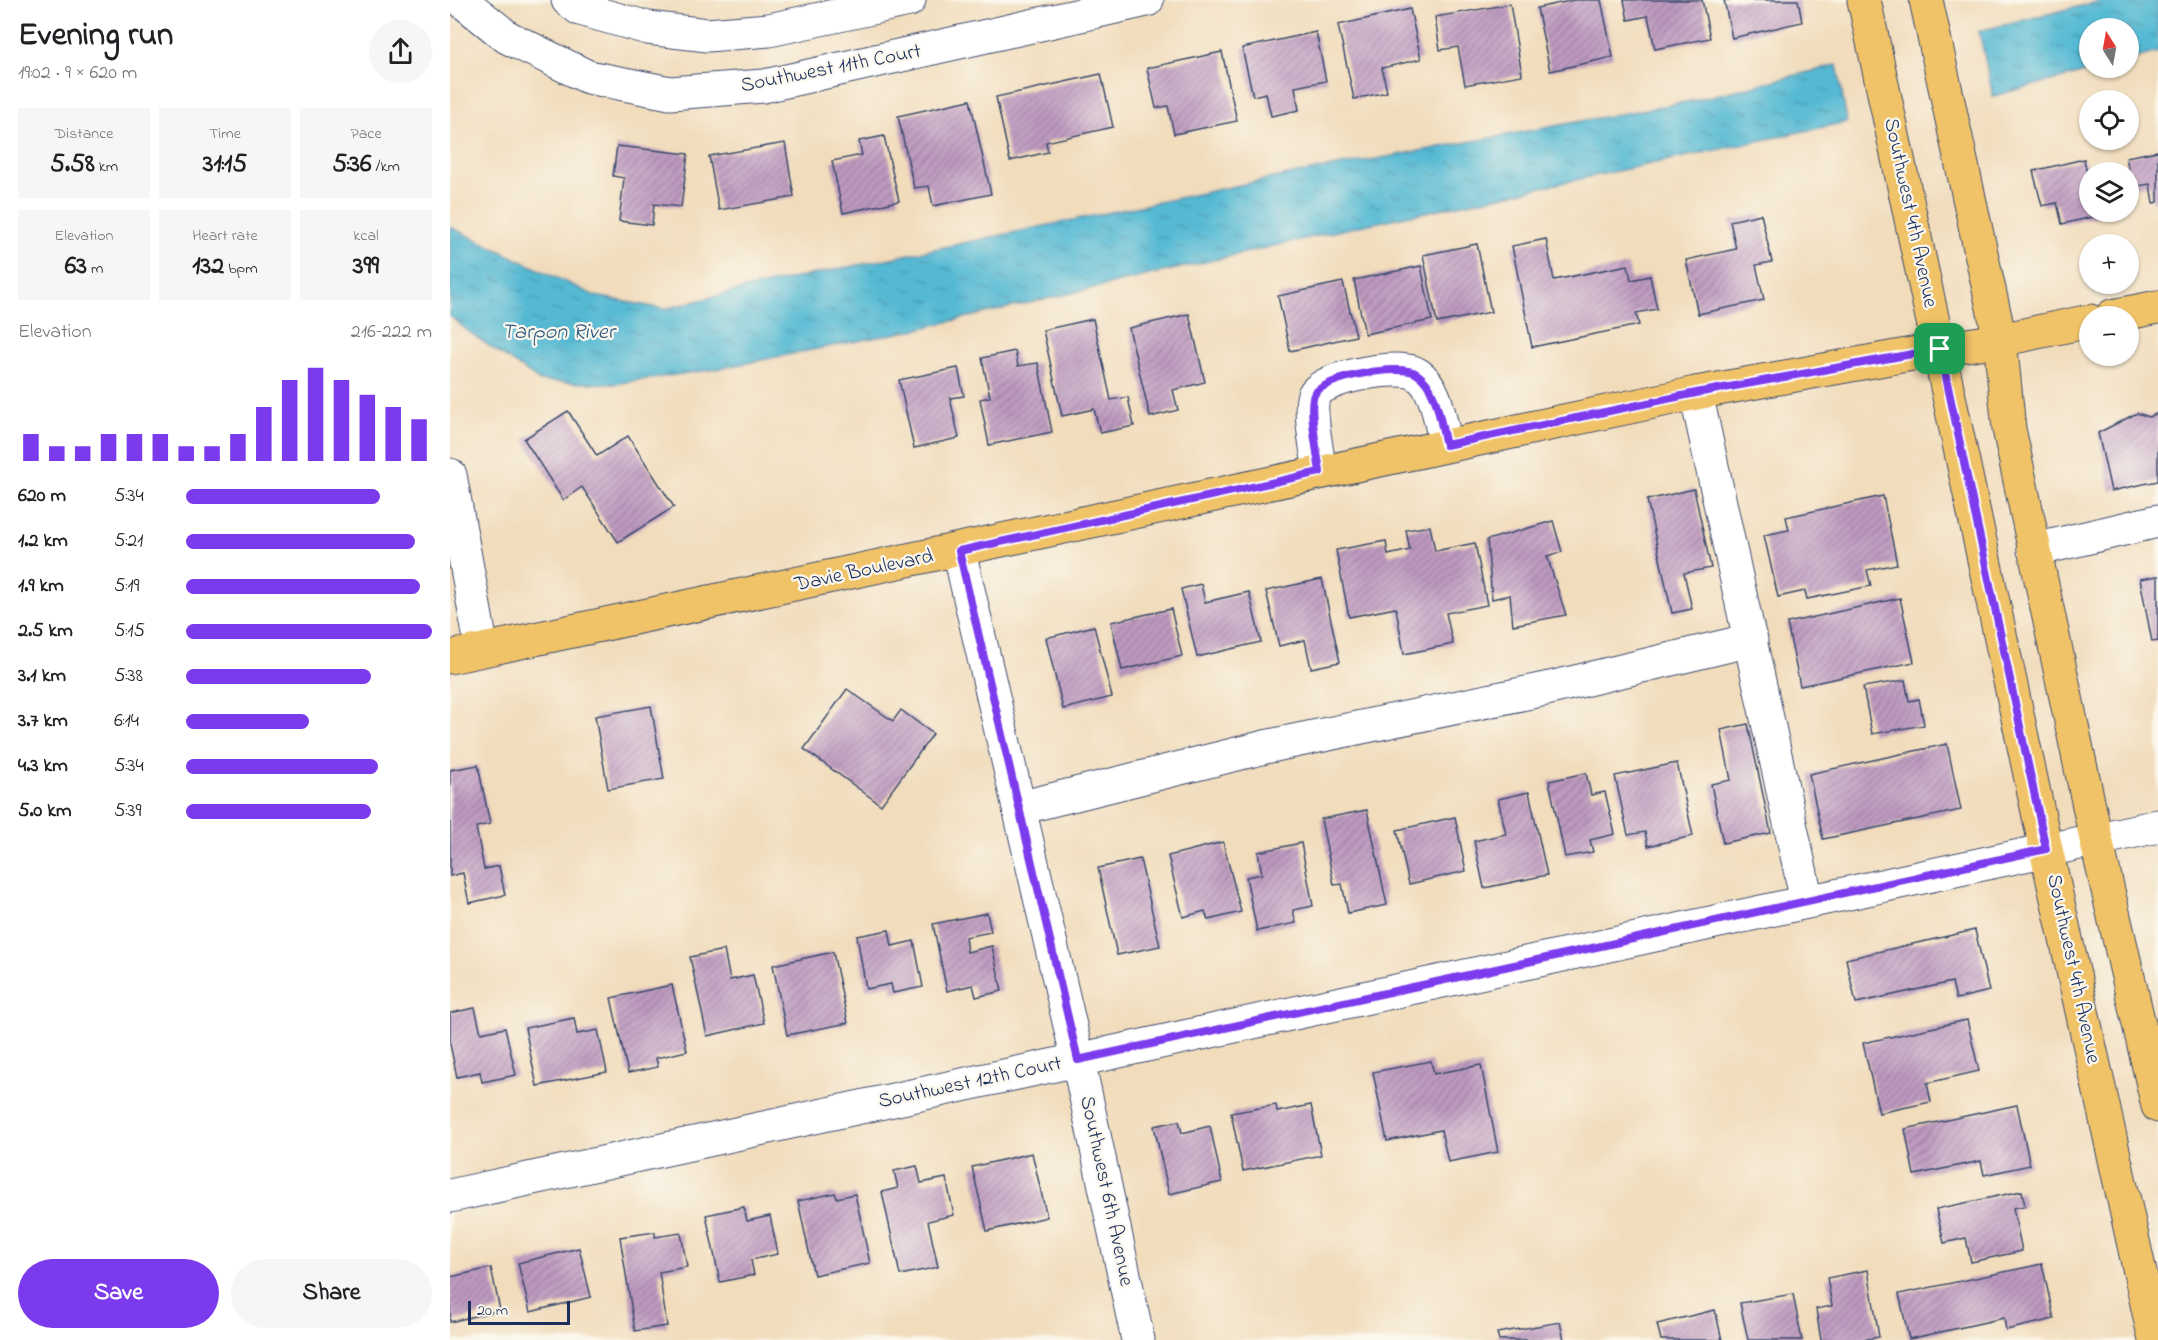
<!DOCTYPE html>
<meta charset="utf-8">
<style>
:root{--surface:#fff;--page:#f6f6f6;--text:#202124;--muted:#757577;--accent:#7c3aed}
body{margin:0;font-family:"Indie Flower",sans-serif;background:var(--page);color:var(--text);height:100vh;display:flex;flex-direction:column;font-size:22px;white-space:nowrap}
*{box-sizing:border-box;margin:0}
p{font-size:20px;color:var(--muted)}
.icon{flex:none;width:33px;height:33px;fill:none;stroke:currentColor;stroke-width:2;stroke-linecap:round;stroke-linejoin:round}
.map{position:relative;flex:1;overflow:hidden}
.drawer{display:flex;flex-direction:column;background:var(--surface);width:450px}
.drawer>*{flex:none}
.needle{width:39px;rotate:349deg}
.controls{position:absolute;left:1629px;top:18px;display:grid;gap:12px}
.controls a{display:grid;place-items:center;width:60px;height:60px;border-radius:50%;background:var(--surface);box-shadow:0 2px 4px #0004;font-size:30px}
.scale{position:absolute;left:18px;bottom:15px;width:102px;box-sizing:border-box;padding-left:6px;border:3px solid #1b2f5e;border-top:0;font-size:16px;line-height:21px;white-space:nowrap;color:#1b2f5e;-webkit-text-stroke:4px #fbf7ec;paint-order:stroke}
.pin{position:absolute;display:grid;place-items:center;width:51px;height:51px;color:#fff;margin:-26px;border-radius:12px;box-shadow:0 3px 9px #0006}
.round{display:grid;place-items:center;flex:none;width:63px;height:63px;border-radius:32px;background:var(--page)}
.head{display:flex;align-items:center;justify-content:space-between;height:102px;padding:0 18px}
h1{font-size:33px;font-weight:700;line-height:45px}
.figures{display:grid;grid-template-columns:repeat(3,1fr);gap:9px;height:102px;padding:6px 18px}
.figures div{display:grid;align-content:center;border-radius:0px;background:var(--page);text-align:center}
.figures b{font-size:26px;font-weight:700}
.figures small{font-size:16px;font-weight:400}
.figures p{font-size:16px}
.chart{height:168px;padding:12px 18px}
.chart p{display:flex;justify-content:space-between}
.chart svg{width:100%;height:108px;margin-top:6px;stroke:var(--accent);stroke-width:6}
.button{display:flex;gap:12px;margin-top:auto;padding:12px 18px}
.button a{flex:1;height:69px;border-radius:36px;background:var(--accent);color:#fff;font-size:24px;font-weight:700;line-height:69px;text-align:center}
.button a+a{background:var(--page);color:var(--text)}
ul{padding:0 18px;list-style:none;font-size:20px}
li{display:grid;grid-template-columns:96px 72px 1fr;align-items:center;height:45px}
li i{height:15px;border-radius:8px;background:var(--accent)}
main{display:flex;flex:1;min-height:0}
.map>svg:first-child{display:block}
.water{fill:url(#water-ripples);stroke:#387498;stroke-width:1.5}
.building{fill:url(#building-hatch)}
.lines{fill:none;stroke-linecap:round;stroke-linejoin:round}
.minor-casing{stroke:#3b496c;stroke-width:35}
.major-casing{stroke:#3b496c;stroke-width:35}
.minor{stroke:#fff;stroke-width:33}
.major{stroke:#f1c369;stroke-width:33}
.route-casing{stroke:#fff;stroke-width:12}
.route{stroke:#7c3aed;stroke-width:8}
.labels{text-anchor:middle;dominant-baseline:central;stroke-width:4.5;stroke-linejoin:round;paint-order:stroke}
.street-label{font-size:21px;fill:#1b2f5e;stroke:#fbf7ec}
.water-label{font-size:22px;font-style:italic;fill:#2c5881;stroke:#fbf7ec}
</style>
<main>
<section class="drawer">
<div class="head"><div><h1>Evening run</h1><p>19:02 · 9 × 620 m</p></div><a class="round"><svg class="icon" aria-label="share" viewBox="0 0 24 24"><path d="M12 15V3M7 8l5-5 5 5M5 13v7h14v-7"/></svg></a></div>
<div class="figures">
<div><p>Distance</p><b>5.58<small> km</small></b></div>
<div><p>Time</p><b>31:15</b></div>
<div><p>Pace</p><b>5:36<small> /km</small></b></div>
</div>
<div class="figures">
<div><p>Elevation</p><b>63<small> m</small></b></div>
<div><p>Heart rate</p><b>132<small> bpm</small></b></div>
<div><p>kcal</p><b>399</b></div>
</div>
<div class="chart"><p><span>Elevation</span>216–222 m</p>
<svg viewBox="0 0 160 44" preserveAspectRatio="none"><path d="M5 44V33M15 44V38M25 44V38M35 44V33M45 44V33M55 44V33M65 44V38M75 44V38M85 44V33M95 44V22M105 44V11M115 44V6M125 44V11M135 44V17M145 44V22M155 44V27"/></svg>
</div>
<ul>
<li><b>620 m</b>5:34<i style="width:79%"></i></li>
<li><b>1.2 km</b>5:21<i style="width:93%"></i></li>
<li><b>1.9 km</b>5:19<i style="width:95%"></i></li>
<li><b>2.5 km</b>5:15<i style="width:100%"></i></li>
<li><b>3.1 km</b>5:38<i style="width:75%"></i></li>
<li><b>3.7 km</b>6:14<i style="width:50%"></i></li>
<li><b>4.3 km</b>5:34<i style="width:78%"></i></li>
<li><b>5.0 km</b>5:39<i style="width:75%"></i></li>
</ul>
<div class="button"><a>Save</a><a>Share</a></div>
</section>
<div class="map">
<svg width="1708" height="1340" viewBox="0 0 1708 1340">
<defs>
<pattern id="water-ripples" width="26" height="14" patternUnits="userSpaceOnUse" patternTransform="scale(1.5)"><rect width="26" height="14" fill="#55b9d3"/><path d="M2 4q2-2 4 0t4 0M15 11q2-2 4 0t4 0" fill="none" stroke="#4697ae"/></pattern>
<pattern id="building-hatch" width="6" height="6" patternUnits="userSpaceOnUse" patternTransform="scale(1.5)"><rect width="6" height="6" fill="#be9ac0"/><path d="M-1 1l2-2M0 6l6-6M5 7l2-2" fill="none" stroke="#9a7e9f"/></pattern>
</defs>
<rect width="100%" height="100%" fill="#fbf7ec"/>
<filter id="ink" filterUnits="userSpaceOnUse"><feTurbulence type="fractalNoise" baseFrequency=".0167" numOctaves="2"/><feDisplacementMap in="SourceGraphic" scale="12" xChannelSelector="R" yChannelSelector="G"/><feConvolveMatrix kernelMatrix="1 2 1 2 8 2 1 2 1" color-interpolation-filters="sRGB"/></filter>
<filter id="wash" filterUnits="userSpaceOnUse"><feTurbulence type="fractalNoise" baseFrequency=".008" numOctaves="4" result="noise"/><feDisplacementMap in="SourceGraphic" scale="24" xChannelSelector="R" yChannelSelector="G"/><feGaussianBlur stdDeviation="1.35" result="paint"/><feColorMatrix in="noise" values="0 0 0 0 0 0 0 0 0 0 0 0 0 0 0 0 0 1.4 0 .05"/><feComposite in="paint" operator="in"/></filter>
<g filter="url(#wash)">
<rect width="100%" height="100%" fill="#f1dcbb"/>
<!-- water -->
<g class="water">
<polygon points="1655,0 1708,0 1708,52 1679,60 1678,28 1640,28 1640,68 1651,68 1543,96 1529,31"/>
<polygon points="1387,65 1397,122 905,227 463,330 266,369 162,384 90,381 19,332 0,316 0,227 145,296 214,309 303,287 833,176 1246,100"/>
</g>
<g id="blocks">
<!-- building -->
<g class="building">
<polygon points="1124,0 1151,0 1163,57 1100,71 1087,8"/>
<polygon points="1174,0 1252,0 1260,38 1205,49 1198,16 1178,20"/>
<polygon points="1274,0 1348,0 1352,22 1282,38"/>
<polygon points="1060,4 1072,75 1015,85 1008,47 990,50 985,17"/>
<polygon points="960,9 971,59 932,68 937,92 904,99 888,25"/>
<polygon points="866,32 876,81 845,87 849,110 821,116 816,93 803,96 792,48"/>
<polygon points="772,52 787,121 724,134 718,106 706,108 697,68"/>
<polygon points="651,74 663,127 596,142 598,152 560,161 546,97"/>
<polygon points="520,100 541,194 483,206 479,186 464,188 448,116"/>
<polygon points="434,136 449,201 393,213 382,161 412,155 409,141"/>
<polygon points="335,143 344,197 269,210 259,156"/>
<polygon points="167,146 238,154 231,207 204,204 202,225 169,221 174,178 163,176"/>
<polygon points="1708,151 1708,202 1703,203 1700,184 1682,187 1676,157"/>
<polygon points="1634,159 1637,174 1640,174 1640,212 1664,212 1612,224 1607,203 1592,206 1583,171"/>
<polygon points="1311,214 1322,262 1306,265 1314,300 1248,314 1236,260 1286,249 1280,221"/>
<polygon points="1096,239 1104,280 1178,265 1181,280 1200,276 1207,309 1186,313 1189,325 1082,347 1062,246"/>
<polygon points="1027,244 1041,312 987,323 973,255"/>
<polygon points="971,266 982,320 915,334 904,280"/>
<polygon points="893,282 906,336 840,351 828,296"/>
<polygon points="739,314 755,382 723,390 728,410 700,417 679,328"/>
<polygon points="643,319 661,400 678,397 684,426 650,433 644,409 612,416 593,330"/>
<polygon points="565,351 568,366 588,363 602,432 539,445 530,399 540,397 532,358"/>
<polygon points="508,368 514,396 500,398 509,438 464,448 449,380"/>
<polygon points="118,411 147,456 178,436 224,507 168,542 132,487 113,500 74,439"/>
<polygon points="1687,413 1699,417 1708,413 1708,481 1661,491 1648,433"/>
<polygon points="1244,489 1261,568 1234,573 1242,609 1222,613 1197,500"/>
<polygon points="1433,496 1447,564 1417,570 1421,586 1357,599 1355,591 1328,597 1314,535 1339,530 1336,517"/>
<polygon points="1103,521 1112,552 1097,556 1116,615 1063,625 1060,595 1042,599 1037,540"/>
<polygon points="980,526 985,551 1025,543 1037,605 996,613 1003,644 954,654 946,608 899,617 886,550 936,541 938,555 960,550 956,530"/>
<polygon points="1708,576 1708,641 1702,642 1690,579"/>
<polygon points="872,579 890,662 861,668 855,640 829,646 816,591"/>
<polygon points="751,584 755,602 799,592 811,642 747,657 731,589"/>
<polygon points="1450,598 1464,662 1350,686 1337,623"/>
<polygon points="721,609 732,656 672,670 661,622"/>
<polygon points="644,626 662,697 613,709 596,638"/>
<polygon points="1455,680 1459,701 1469,699 1474,725 1422,734 1413,687"/>
<polygon points="397,689 443,721 451,710 483,734 431,805 354,749"/>
<polygon points="201,706 214,779 158,789 145,716"/>
<polygon points="1298,724 1321,833 1273,843 1261,784 1281,780 1271,730"/>
<polygon points="1497,744 1511,810 1373,839 1359,774"/>
<polygon points="1227,763 1243,836 1198,846 1195,832 1178,835 1165,776"/>
<polygon points="28,765 40,824 26,827 34,869 49,866 55,895 19,903 13,873 0,876 0,770"/>
<polygon points="1136,773 1141,795 1155,792 1165,834 1140,840 1143,852 1115,857 1099,781"/>
<polygon points="1079,792 1097,875 1034,888 1024,841 1056,834 1048,799"/>
<polygon points="917,810 937,905 898,913 892,884 884,885 871,819"/>
<polygon points="1005,817 1016,871 959,884 947,830"/>
<polygon points="773,842 791,912 758,920 755,911 733,917 718,856"/>
<polygon points="851,843 863,906 843,910 846,923 807,931 796,877 812,874 808,852"/>
<polygon points="690,859 710,946 667,955 648,868"/>
<polygon points="537,913 541,932 515,937 517,952 542,946 552,991 526,997 523,985 497,991 483,924"/>
<polygon points="439,930 442,946 464,941 473,987 443,993 441,984 416,989 407,936"/>
<polygon points="1525,930 1539,991 1506,999 1502,982 1406,1003 1396,959"/>
<polygon points="274,950 280,980 303,975 314,1023 257,1036 240,957"/>
<polygon points="383,952 398,1023 337,1035 323,965"/>
<polygon points="222,985 237,1051 206,1058 208,1067 178,1073 161,998"/>
<polygon points="25,1008 31,1033 55,1028 66,1075 32,1082 30,1072 7,1077 0,1044 0,1013"/>
<polygon points="124,1018 127,1034 148,1030 157,1072 87,1086 75,1028"/>
<polygon points="1517,1020 1529,1071 1477,1083 1481,1102 1429,1113 1413,1043"/>
<polygon points="981,1061 984,1074 1031,1065 1048,1152 998,1162 991,1130 937,1141 923,1072"/>
<polygon points="826,1105 827,1112 861,1105 871,1155 793,1171 781,1113"/>
<polygon points="1567,1105 1580,1165 1534,1175 1531,1161 1464,1175 1455,1129"/>
<polygon points="729,1121 732,1133 760,1126 772,1182 719,1194 704,1126"/>
<polygon points="582,1153 597,1217 537,1231 522,1167"/>
<polygon points="467,1166 471,1183 496,1178 504,1215 478,1221 488,1267 450,1275 432,1192 448,1188 444,1171"/>
<polygon points="1572,1191 1575,1206 1563,1208 1572,1251 1521,1262 1516,1238 1494,1243 1486,1209"/>
<polygon points="385,1193 387,1198 405,1194 420,1263 364,1275 348,1201"/>
<polygon points="294,1207 297,1221 320,1216 328,1254 301,1260 304,1275 270,1282 256,1215"/>
<polygon points="205,1232 205,1237 231,1233 237,1267 209,1272 217,1326 185,1331 170,1237"/>
<polygon points="129,1248 141,1297 80,1312 68,1263"/>
<polygon points="1592,1264 1604,1319 1556,1330 1554,1318 1459,1339 1449,1294"/>
<polygon points="41,1268 50,1310 0,1322 0,1277"/>
<polygon points="1418,1270 1429,1337 1412,1340 1371,1340 1366,1309 1382,1306 1377,1278"/>
<polygon points="1343,1294 1352,1340 1298,1340 1290,1303"/>
<polygon points="1265,1310 1272,1340 1211,1340 1207,1324"/>
<polygon points="1110,1322 1114,1340 1049,1340 1047,1333"/>
</g>
</g>
</g>
<g filter="url(#ink)">
<use href="#blocks" fill-opacity="0" stroke="#3b496c" stroke-width="1.5"/>
<g class="lines">
<defs>
<g id="minor">
<polyline points="11,0 57,37 138,77 220,93 314,86 697,0"/>
<polyline points="118,0 130,9 198,28 257,35 319,30 459,0"/>
<polyline points="1246,393 1357,901"/>
<path d="M870,472c-2,-15 -12,-64 -6,-77 8,-18 87,-32 103,-21 21,14 23,49 29,71"/>
<polyline points="0,475 32,650"/>
<polyline points="1584,550 1708,521"/>
<polyline points="509,551 628,1060 688,1340"/>
<polyline points="569,808 815,747 1100,688 1301,640"/>
<polyline points="0,1196 1708,826"/>
</g>
<g id="major">
<polyline points="1414,0 1596,849 1705,1340"/>
<polyline points="1476,0 1550,340 1559,429 1646,839 1708,1106"/>
<polyline points="1662,316 1708,307"/>
<polyline points="0,657 1246,393 1490,349 1550,340 1640,321"/>
</g>
</defs>
<!-- minor casing -->
<use href="#minor" class="minor-casing"/>
<!-- major casing -->
<use href="#major" class="major-casing"/>
<!-- minor -->
<use href="#minor" class="minor"/>
<!-- major -->
<use href="#major" class="major"/>
</g>
</g>
<g class="lines" filter="url(#ink)">
<defs>
<path id="route" d="M1490,349l106,500 -968,211 -119,-509 361,-79c-2,-16 -12,-64 -6,-77 8,-18 87,-32 103,-21 21,14 23,49 29,71l250,-52z"/>
</defs>
<!-- route casing -->
<use href="#route" class="route-casing"/>
<!-- route -->
<use href="#route" class="route"/>
</g>
<g class="labels">
<!-- street labels -->
<g class="street-label">
<text transform="translate(381 69) rotate(-11)">Southwest 11th Court</text>
<text transform="translate(1460 213) rotate(78)">Southwest 4th Avenue</text>
<text transform="translate(414 571) rotate(-12)">Davie Boulevard</text>
<text transform="translate(1623 969) rotate(78)">Southwest 4th Avenue</text>
<text transform="translate(520 1083) rotate(-12)">Southwest 12th Court</text>
<text transform="translate(656 1191) rotate(78)">Southwest 6th Avenue</text>
</g>
<!-- water labels -->
<g class="water-label">
<text x="108" y="333">Tarpon River</text>
</g>
</g>
</svg>
<div class="controls">
<a><svg class="needle" viewBox="-14 -14 28 28"><path d="M0-13l5 13h-10z" fill="#e53935"/><path d="M0 13l5-13h-10z" fill="#757577"/></svg></a>
<a><svg class="icon" aria-label="locate" viewBox="0 0 24 24"><circle cx="12" cy="12" r="6"/><path d="M12 2v4M12 18v4M2 12h4M18 12h4"/></svg></a>
<a><svg class="icon" aria-label="layers" viewBox="0 0 24 24"><path d="M12 4l9 5-9 5-9-5zM3 14l9 5 9-5"/></svg></a>
<a>+</a>
<a>−</a>
</div>
<div class="scale">20 m</div>
<div class="pin" style="left:1490px;top:349px;background:#1e9e55"><svg class="icon" aria-label="arrive" viewBox="0 0 24 24"><path d="M6 21V4h12l-3 4 3 4H6"/></svg></div>
</div>
</main>
